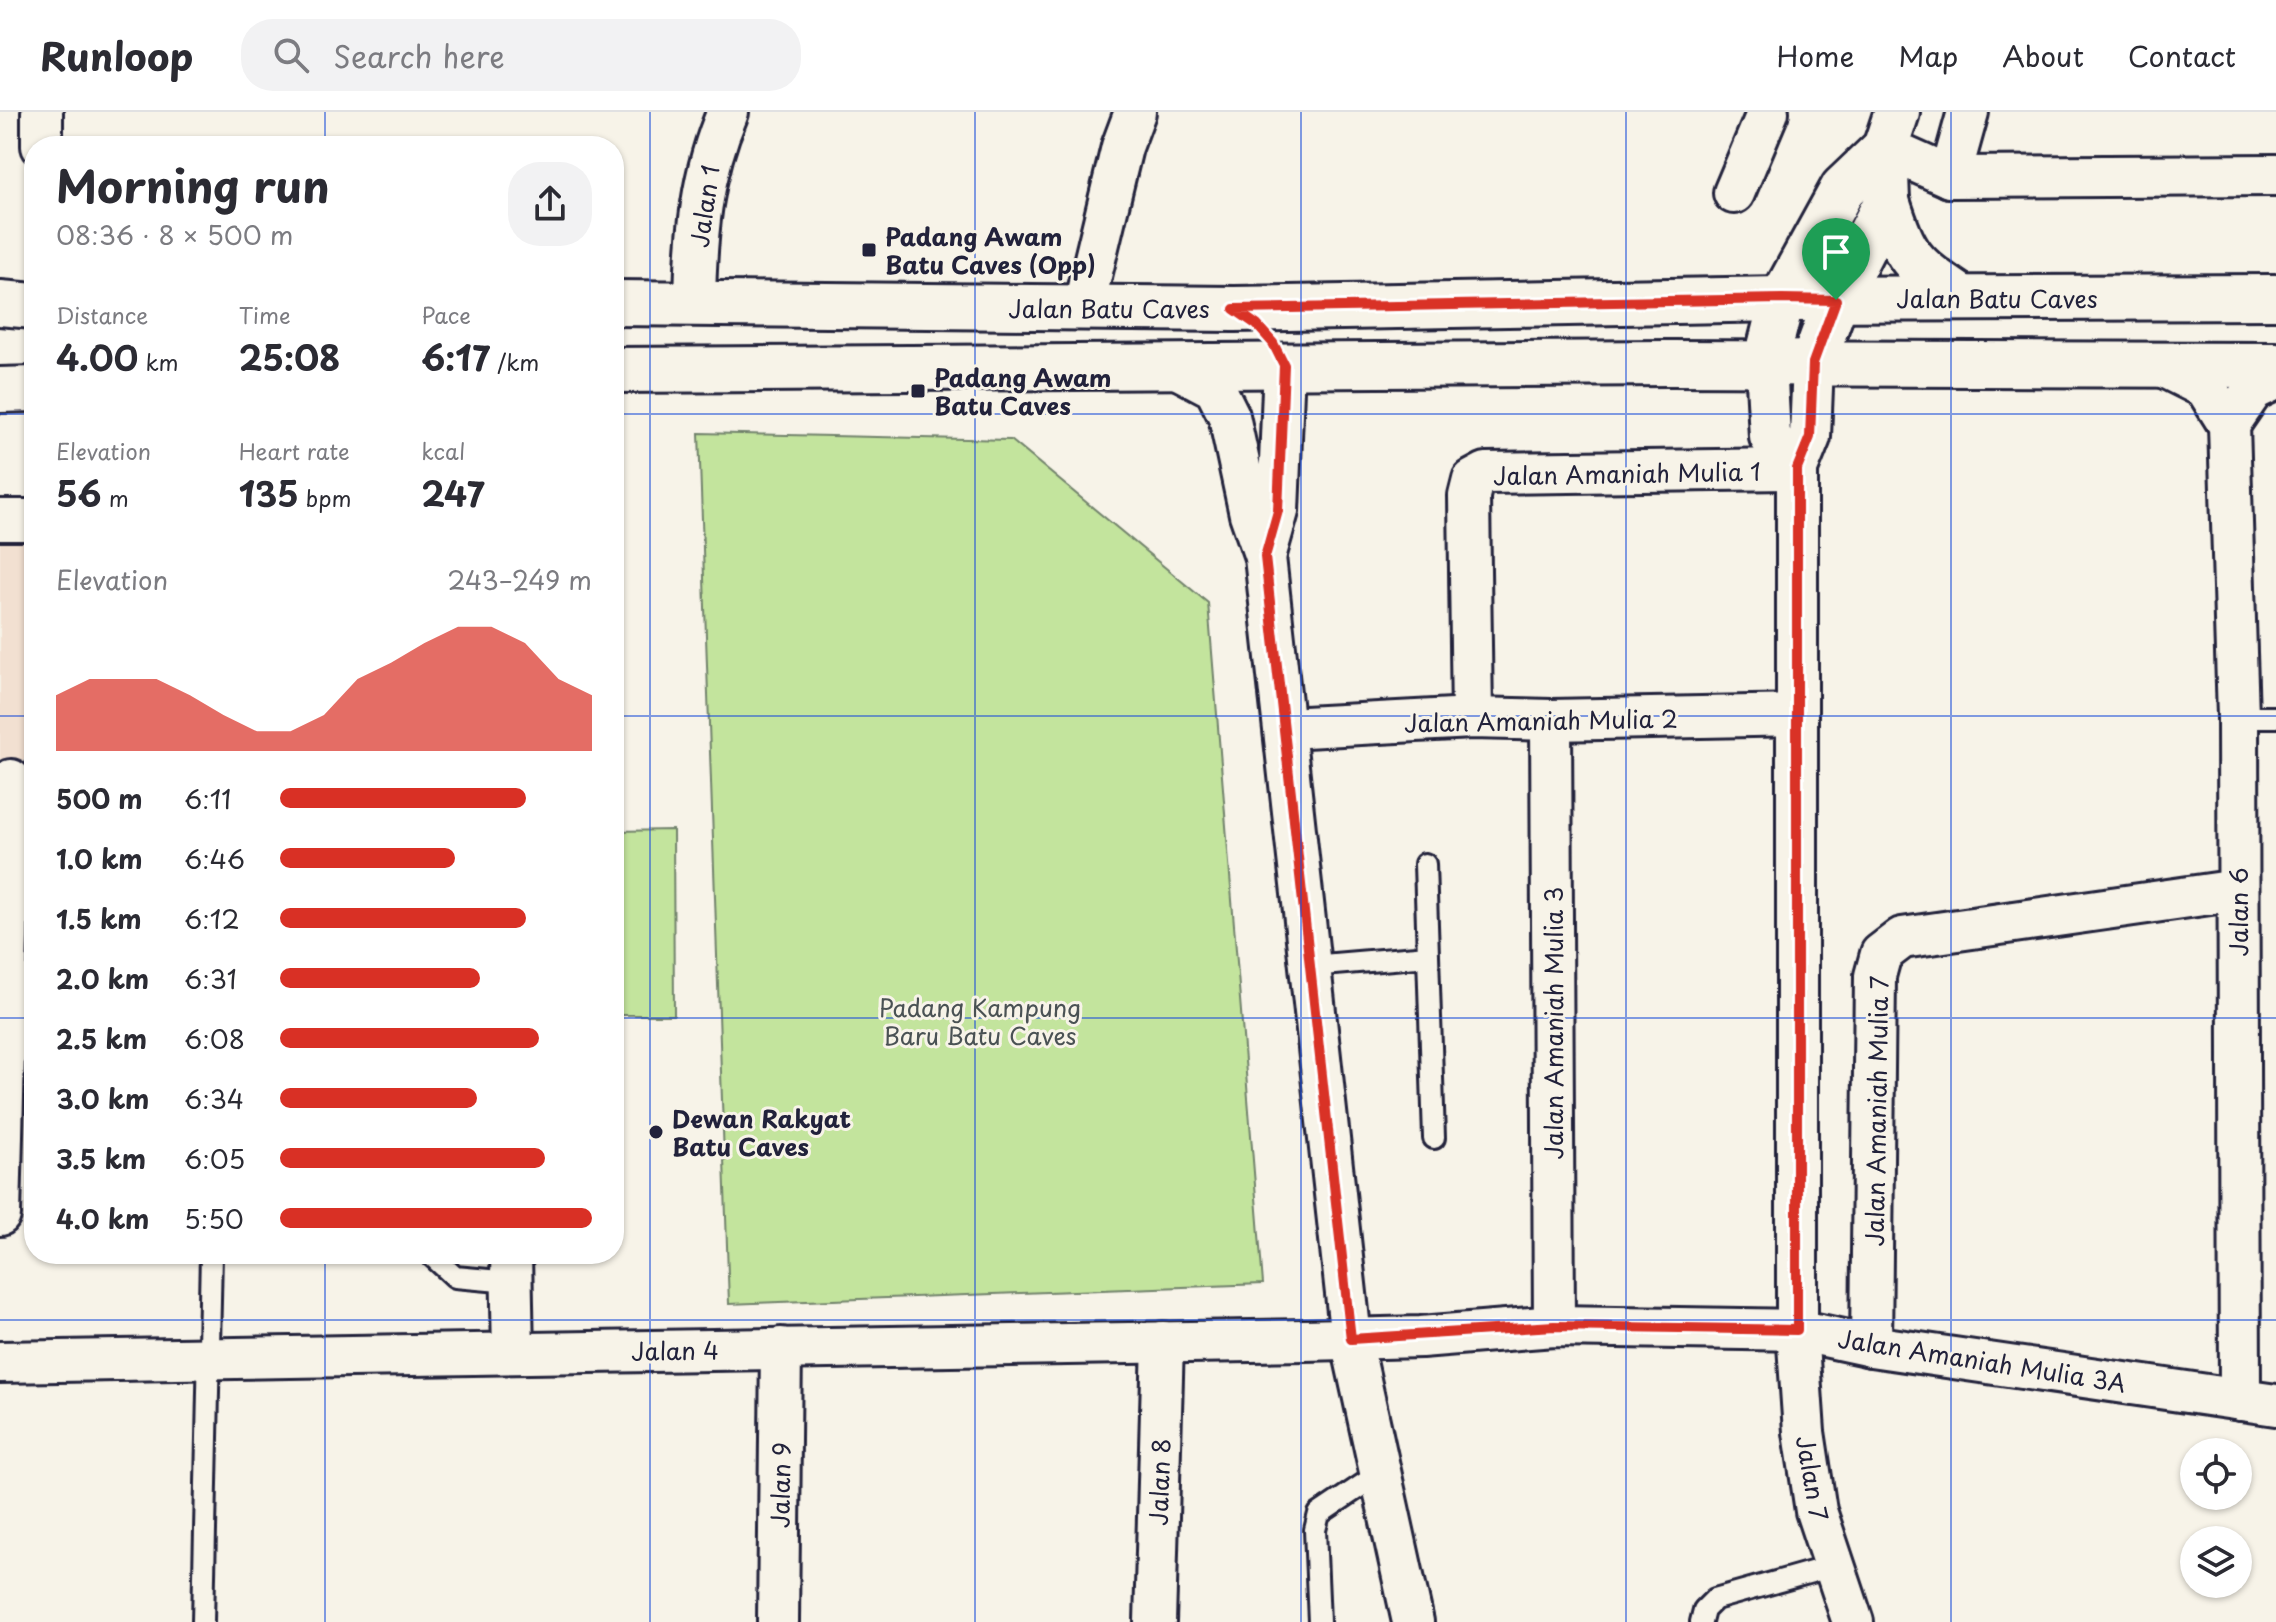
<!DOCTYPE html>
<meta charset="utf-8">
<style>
:root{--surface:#fff;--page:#f2f2f3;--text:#2b2b33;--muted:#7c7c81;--line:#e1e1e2;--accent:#d93025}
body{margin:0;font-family:"Playpen Sans",sans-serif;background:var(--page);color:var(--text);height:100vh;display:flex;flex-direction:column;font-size:30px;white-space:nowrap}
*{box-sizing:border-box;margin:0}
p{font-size:26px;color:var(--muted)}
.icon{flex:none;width:44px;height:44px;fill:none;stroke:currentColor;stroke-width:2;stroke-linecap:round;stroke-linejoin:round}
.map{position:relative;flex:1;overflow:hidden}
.drawer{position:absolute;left:24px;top:24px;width:600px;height:1128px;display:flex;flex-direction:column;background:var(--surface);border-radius:32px;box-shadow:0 2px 6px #0004}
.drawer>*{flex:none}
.buttons{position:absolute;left:2180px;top:1326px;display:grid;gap:16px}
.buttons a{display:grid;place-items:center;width:72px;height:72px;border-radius:50%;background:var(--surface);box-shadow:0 2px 6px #0004;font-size:40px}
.pin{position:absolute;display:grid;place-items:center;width:68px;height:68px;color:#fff;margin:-82px -34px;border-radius:50% 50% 50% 0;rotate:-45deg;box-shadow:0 0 8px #0007}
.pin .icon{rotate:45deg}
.round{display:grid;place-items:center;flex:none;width:84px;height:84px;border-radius:32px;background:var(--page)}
.head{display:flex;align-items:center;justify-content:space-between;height:136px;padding:0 32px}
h1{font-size:44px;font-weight:700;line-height:60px}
.stats{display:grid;grid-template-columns:repeat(3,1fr);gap:12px;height:136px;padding:8px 32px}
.stats div{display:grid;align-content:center}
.stats b{font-size:34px;font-weight:700}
.stats small{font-size:22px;font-weight:400}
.stats p{font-size:22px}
.chart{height:224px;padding:16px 32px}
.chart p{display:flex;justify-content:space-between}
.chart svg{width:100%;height:144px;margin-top:8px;fill:var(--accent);opacity:.7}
ul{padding:0 32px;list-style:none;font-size:26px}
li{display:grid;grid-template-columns:128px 96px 1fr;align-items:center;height:60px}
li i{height:20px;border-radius:10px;background:var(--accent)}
header{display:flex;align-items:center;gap:48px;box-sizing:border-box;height:112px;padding:0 40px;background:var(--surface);border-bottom:2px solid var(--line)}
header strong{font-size:38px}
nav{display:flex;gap:44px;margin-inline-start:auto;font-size:28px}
.search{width:560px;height:72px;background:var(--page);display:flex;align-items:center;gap:20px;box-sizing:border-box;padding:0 28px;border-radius:32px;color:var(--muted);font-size:30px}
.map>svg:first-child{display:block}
.built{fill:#f2e0d1}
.green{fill:#c3e49d;stroke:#72836c;stroke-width:2}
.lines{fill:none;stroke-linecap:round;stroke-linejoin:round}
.service-casing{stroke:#22223b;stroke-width:26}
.minor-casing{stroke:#22223b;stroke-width:46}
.tertiary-casing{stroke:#22223b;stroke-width:50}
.secondary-casing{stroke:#22223b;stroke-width:50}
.service{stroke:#f7f3e8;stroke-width:20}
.minor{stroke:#f7f3e8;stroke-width:40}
.tertiary{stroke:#f7f3e8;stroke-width:44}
.secondary{stroke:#f7f3e8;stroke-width:44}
.route-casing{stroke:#fff;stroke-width:16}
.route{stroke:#d93025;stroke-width:10}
.grid{fill:none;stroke:#1d4ed8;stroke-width:2;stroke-opacity:0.55}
.poi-dot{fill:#22223b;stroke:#f7f3e8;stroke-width:3}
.labels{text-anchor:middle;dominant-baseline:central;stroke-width:6;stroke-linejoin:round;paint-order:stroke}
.street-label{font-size:24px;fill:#22223b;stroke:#f7f3e8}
.poi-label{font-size:24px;font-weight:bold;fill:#22223b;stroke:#f7f3e8;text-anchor:start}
.park-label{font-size:24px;fill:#4a5254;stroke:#f7f3e8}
</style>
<header>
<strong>Runloop</strong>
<div class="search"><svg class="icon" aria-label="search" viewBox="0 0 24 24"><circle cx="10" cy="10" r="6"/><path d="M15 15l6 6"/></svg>Search here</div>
<nav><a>Home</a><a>Map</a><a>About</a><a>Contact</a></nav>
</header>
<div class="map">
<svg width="2276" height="1510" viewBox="0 0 2276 1510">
<rect width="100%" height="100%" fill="#f7f3e8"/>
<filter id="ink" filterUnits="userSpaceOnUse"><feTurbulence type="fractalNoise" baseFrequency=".0125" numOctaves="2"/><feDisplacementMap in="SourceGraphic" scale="16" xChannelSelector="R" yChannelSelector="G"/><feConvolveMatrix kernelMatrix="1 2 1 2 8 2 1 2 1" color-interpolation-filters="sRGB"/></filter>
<g filter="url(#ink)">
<!-- built -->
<rect class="built" x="0" y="421" width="34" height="227"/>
<!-- green -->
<g class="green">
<polygon points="699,321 1011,328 1208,491 1263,1172 729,1192"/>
<polygon points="673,718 674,903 614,903 614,719"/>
</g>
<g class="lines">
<defs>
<g id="service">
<polyline points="2238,605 2276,605"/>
<polyline points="1425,752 1434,1026"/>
<polyline points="1311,854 1428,844"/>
<polyline points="430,1142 455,1165 511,1170"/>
<polyline points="203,1510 211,1142"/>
<polyline points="1319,1510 1315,1418 1319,1402 1380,1361"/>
<polyline points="1701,1510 1704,1498 1715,1487 1833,1454"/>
</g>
<g id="minor">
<polyline points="42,0 42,34"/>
<polyline points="1885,36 1950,65 2276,63"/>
<polyline points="1950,65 1968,0"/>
<polyline points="1734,81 1768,0"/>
<path d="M695,191c1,-67 6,-129 33,-191"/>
<polyline points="1083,197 1122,35 1135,0"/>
<polyline points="1766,251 1770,325 1797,357"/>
<polyline points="1813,251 1810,325 1797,357 1797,1218 1804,1320 1816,1399 1853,1510"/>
<polyline points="2158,252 2206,276 2229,313 2238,605 2240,1288"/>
<polyline points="1175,255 1215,276 1229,304 1250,402 1265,445 1351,1227 1413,1510"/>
<polyline points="2229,313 2253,278 2276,267"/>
<polyline points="0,408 34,408"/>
<polyline points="1265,445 1278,399 1284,253"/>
<polyline points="1472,606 1469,384 1473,368 1486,361 1797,357"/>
<polyline points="1551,608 1554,1214"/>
<polyline points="1286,616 1472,606 1551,608 1797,603"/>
<polyline points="0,1103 11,668"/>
<polyline points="511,1142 513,1241"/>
<polyline points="1871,1234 1875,864 1881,842 1902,826 2238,778"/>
<polyline points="0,1250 1305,1228 1421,1225 1554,1214 1797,1218 1871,1234 2276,1293"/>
<polyline points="778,1510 781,1236"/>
<polyline points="1155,1510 1163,1230"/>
</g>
<g id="tertiary">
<polyline points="1766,251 1782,187 1843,76 1885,36"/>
<polyline points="1813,251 1836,188 1887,89 1885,36 1897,0"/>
</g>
<g id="secondary">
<path d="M1887,89c18,57 24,63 73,96"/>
<polyline points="0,191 34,194"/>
<polyline points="614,191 1234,197 1782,187 2276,185"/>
<polyline points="614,258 1669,251 2276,253"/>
<polyline points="0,278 34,277"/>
</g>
</defs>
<!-- service casing -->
<use href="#service" class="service-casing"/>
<!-- minor casing -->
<use href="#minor" class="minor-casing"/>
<!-- tertiary casing -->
<use href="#tertiary" class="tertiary-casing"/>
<!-- secondary casing -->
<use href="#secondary" class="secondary-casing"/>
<!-- service -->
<use href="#service" class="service"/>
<!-- minor -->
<use href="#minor" class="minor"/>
<!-- tertiary -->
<use href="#tertiary" class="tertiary"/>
<!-- secondary -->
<use href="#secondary" class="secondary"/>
</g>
</g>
<g class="lines" filter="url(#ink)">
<defs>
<polygon id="route" points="1782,187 1836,188 1813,251 1810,325 1797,357 1797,1218 1554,1214 1351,1227 1265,445 1278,399 1284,253 1273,231 1257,213 1234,197"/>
</defs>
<!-- route casing -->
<use href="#route" class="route-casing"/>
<!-- route -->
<use href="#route" class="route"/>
</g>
<!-- grid -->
<path class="grid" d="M325,0v34M650,0v1510M975,0v1510M1301,0v1510M1626,0v1510M1951,0v1510M0,302h34M614,302h1662M0,604h34M614,604h1662M0,906h34M614,906h1662M325,1142v368M0,1208h2276"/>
<!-- markers -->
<g class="poi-dot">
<rect x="861" y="130" width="16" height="16" rx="4"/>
<rect x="910" y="271" width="16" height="16" rx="4"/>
<circle cx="656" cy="1020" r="8"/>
</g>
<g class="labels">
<!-- street labels -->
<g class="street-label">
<text transform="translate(704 94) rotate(-82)">Jalan 1</text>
<text x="1997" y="186">Jalan Batu Caves</text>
<text x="1109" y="196">Jalan Batu Caves</text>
<text transform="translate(1627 361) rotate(-1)">Jalan Amaniah Mulia 1</text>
<text transform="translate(1541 608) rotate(-1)">Jalan Amaniah Mulia 2</text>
<text transform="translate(2238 800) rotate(-90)">Jalan 6</text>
<text transform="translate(1553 911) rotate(-90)">Jalan Amaniah Mulia 3</text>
<text transform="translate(1876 999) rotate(-89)">Jalan Amaniah Mulia 7</text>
<text transform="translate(675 1238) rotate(-1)">Jalan 4</text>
<text transform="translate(1982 1248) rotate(9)">Jalan Amaniah Mulia 3A</text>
<text transform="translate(1813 1366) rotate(80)">Jalan 7</text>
<text transform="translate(1159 1370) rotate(-88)">Jalan 8</text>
<text transform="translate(780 1373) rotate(-89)">Jalan 9</text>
</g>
<!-- poi labels -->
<g class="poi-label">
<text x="885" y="124">Padang Awam<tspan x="885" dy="28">Batu Caves (Opp)</tspan></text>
<text x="934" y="265">Padang Awam<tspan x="934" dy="28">Batu Caves</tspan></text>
<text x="672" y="1006">Dewan Rakyat<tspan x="672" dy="28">Batu Caves</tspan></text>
</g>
<!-- park labels -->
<g class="park-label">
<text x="980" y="895">Padang Kampung<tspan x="980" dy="28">Baru Batu Caves</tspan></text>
</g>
</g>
</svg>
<div class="buttons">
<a><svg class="icon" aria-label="locate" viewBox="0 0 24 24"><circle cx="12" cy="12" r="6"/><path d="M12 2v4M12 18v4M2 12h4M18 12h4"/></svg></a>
<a><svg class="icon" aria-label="layers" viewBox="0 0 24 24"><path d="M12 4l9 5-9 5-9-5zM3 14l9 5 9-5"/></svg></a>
</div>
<div class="pin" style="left:1836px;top:188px;background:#1e9e55"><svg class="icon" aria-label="arrive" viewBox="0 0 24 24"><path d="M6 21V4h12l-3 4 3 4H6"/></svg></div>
<section class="drawer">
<div class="head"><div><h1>Morning run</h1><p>08:36 · 8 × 500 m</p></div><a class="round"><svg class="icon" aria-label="share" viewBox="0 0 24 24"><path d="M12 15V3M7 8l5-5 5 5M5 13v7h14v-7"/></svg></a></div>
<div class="stats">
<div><p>Distance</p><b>4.00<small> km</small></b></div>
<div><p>Time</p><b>25:08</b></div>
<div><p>Pace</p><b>6:17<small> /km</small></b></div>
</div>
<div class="stats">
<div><p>Elevation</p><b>56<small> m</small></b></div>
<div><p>Heart rate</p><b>135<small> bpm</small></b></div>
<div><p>kcal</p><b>247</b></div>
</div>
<div class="chart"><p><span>Elevation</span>243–249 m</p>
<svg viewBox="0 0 160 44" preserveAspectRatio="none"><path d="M0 44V27L10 22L20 22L30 22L40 27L50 33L60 38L70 38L80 33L90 22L100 17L110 11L120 6L130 6L140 11L150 22L160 27V44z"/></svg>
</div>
<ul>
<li><b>500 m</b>6:11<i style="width:79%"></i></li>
<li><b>1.0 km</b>6:46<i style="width:56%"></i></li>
<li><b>1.5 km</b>6:12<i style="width:79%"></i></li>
<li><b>2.0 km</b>6:31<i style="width:64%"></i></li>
<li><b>2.5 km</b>6:08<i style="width:83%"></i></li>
<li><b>3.0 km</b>6:34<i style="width:63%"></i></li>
<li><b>3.5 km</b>6:05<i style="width:85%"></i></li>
<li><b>4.0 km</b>5:50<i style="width:100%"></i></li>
</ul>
</section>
</div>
